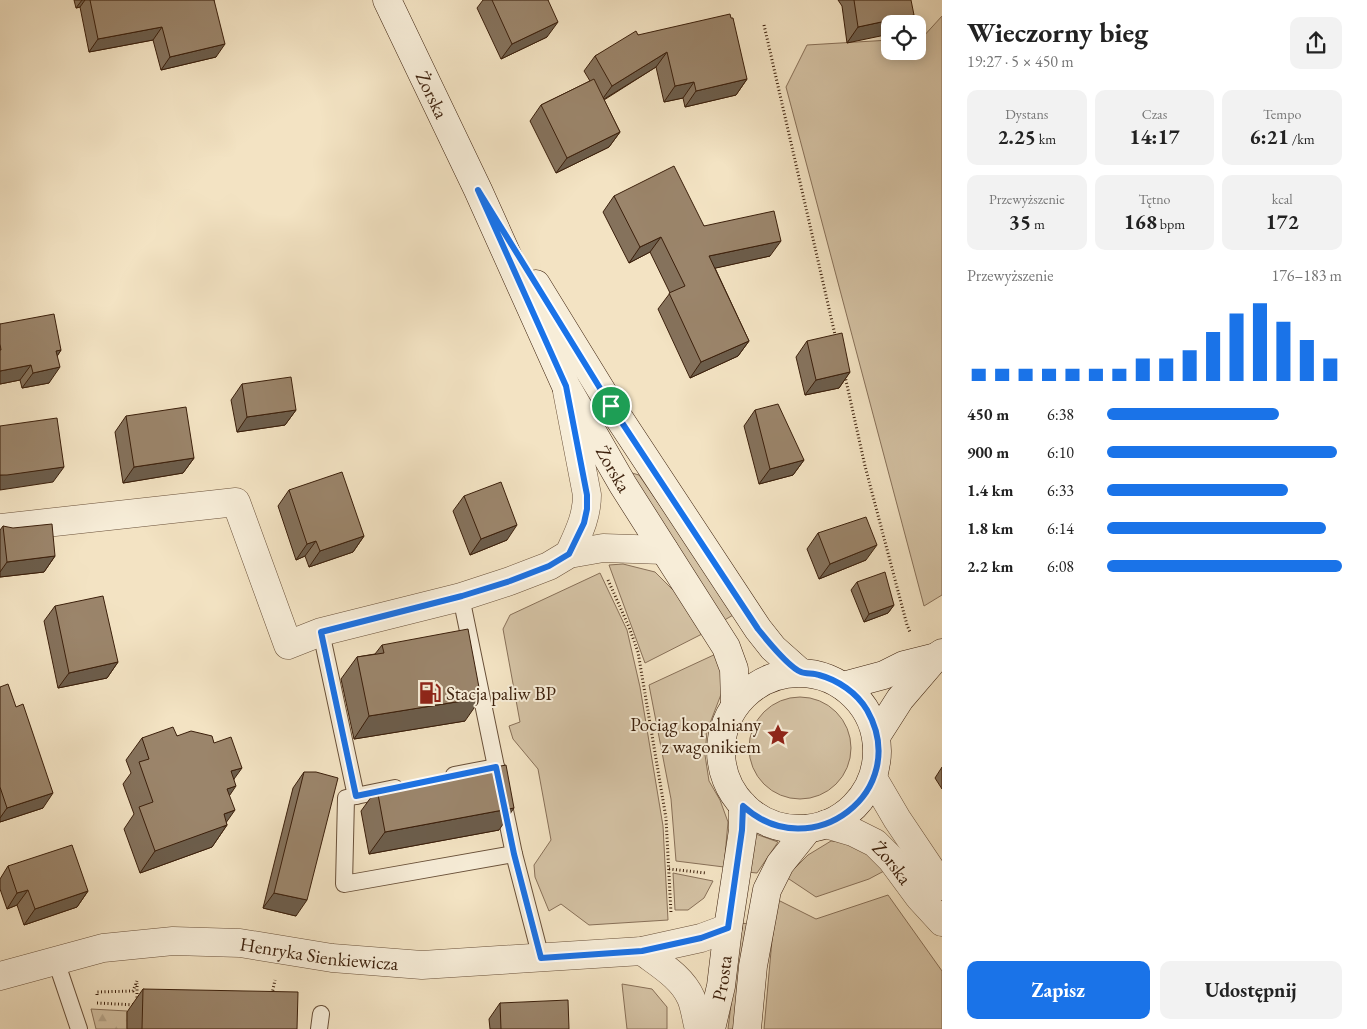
<!DOCTYPE html>
<html lang="pl">
<meta charset="utf-8">
<style>
:root{--surface:#fff;--page:#f2f2f2;--text:#222;--muted:#767676;--accent:#1a73e8}
body{margin:0;font-family:"EB Garamond",serif;background:var(--page);color:var(--text);height:100vh;display:flex;flex-direction:column;font-size:19px;white-space:nowrap}
*{box-sizing:border-box;margin:0}
p{font-size:16px;color:var(--muted)}
.icon{flex:none;width:28px;height:28px;fill:none;stroke:currentColor;stroke-width:2;stroke-linecap:round;stroke-linejoin:round}
.map{position:relative;flex:1;overflow:hidden}
.details{display:flex;flex-direction:column;background:var(--surface);width:425px}
.details>*{flex:none}
.controls{position:absolute;left:881px;top:15px;display:grid;gap:10px}
.controls a{display:grid;place-items:center;width:45px;height:45px;border-radius:10px;background:var(--surface);box-shadow:0 2px 12px #0003;font-size:25px}
.pin{position:absolute;display:grid;place-items:center;width:42px;height:42px;color:#fff;margin:-21px;border:2px solid #fff;border-radius:50%;box-shadow:0 1px 5px #0007}
.round{display:grid;place-items:center;flex:none;width:52px;height:52px;border-radius:10px;background:var(--page)}
.overview{display:flex;align-items:center;justify-content:space-between;height:85px;padding:0 25px}
h1{font-size:28px;font-weight:700;line-height:38px}
.stats{display:grid;grid-template-columns:repeat(3,1fr);gap:8px;height:85px;padding:5px 25px}
.stats div{display:grid;align-content:center;border-radius:10px;background:var(--page);text-align:center}
.stats b{font-size:21px;font-weight:700}
.stats small{font-size:14px;font-weight:400}
.stats p{font-size:14px}
.chart{height:140px;padding:10px 25px}
.chart p{display:flex;justify-content:space-between}
.chart svg{width:100%;height:90px;margin-top:5px;stroke:var(--accent);stroke-width:6}
.action{display:flex;gap:10px;margin-top:auto;padding:10px 25px}
.action a{flex:1;height:58px;border-radius:10px;background:var(--accent);color:#fff;font-size:20px;font-weight:700;line-height:58px;text-align:center}
.action a+a{background:var(--page);color:var(--text)}
ul{padding:0 25px;list-style:none;font-size:16px}
li{display:grid;grid-template-columns:80px 60px 1fr;align-items:center;height:38px}
li i{height:12px;border-radius:6px;background:var(--accent)}
main{display:flex;flex:1;min-height:0}
.map>svg:first-child{display:block}
.grass{fill:#d4c2a4;stroke:#887058}
.forest{fill:url(#forest-firs);stroke:#887058}
.lines{fill:none;stroke-linecap:round;stroke-linejoin:round}
.lane-casing{stroke:#695039;stroke-width:18}
.street-casing{stroke:#695039;stroke-width:29}
.secondary-casing{stroke:#3b1f0b;stroke-width:29}
.path{stroke:#3b1f0b;stroke-width:3;stroke-dasharray:1 2.5;stroke-linecap:butt}
.lane{stroke:#f7edd8;stroke-width:16}
.street{stroke:#f7edd8;stroke-width:28}
.secondary{stroke:#f7edd8;stroke-width:28}
.wall{fill:#85725c;stroke:#3b1f0b}
.shaded-wall{fill:#6c5d4b;stroke:#3b1f0b}
.building{fill:#9b856b;stroke:#3b1f0b}
.route-casing{stroke:#fff;stroke-width:10}
.route{stroke:#1a73e8;stroke-width:6}
.labels{text-anchor:middle;dominant-baseline:central;stroke-width:4;stroke-linejoin:round;paint-order:stroke}
.street-label{font-size:19px;fill:#3b1f0b;stroke:#f7edd8}
.poi-label{font-size:19px;fill:#3b1f0b;stroke:#f7edd8;text-anchor:start}
</style>
<main>
<div class="map">
<svg width="942" height="1029" viewBox="0 0 942 1029">
<defs>
<pattern id="forest-firs" width="22" height="20" patternUnits="userSpaceOnUse" patternTransform="scale(1.25)"><rect width="22" height="20" fill="#d4c2a4"/><path d="M5 1l3.5 6h-7zM16 11l3.5 6h-7z" fill="#b7a68c"/></pattern>
</defs>
<rect width="100%" height="100%" fill="#f3e3c3"/>
<filter id="stains"><feTurbulence type="fractalNoise" baseFrequency=".004" numOctaves="4"/><feColorMatrix values="0 0 0 0 .2 0 0 0 0 .09 0 0 0 0 .02 0 0 0 .5 -.17"/></filter>
<radialGradient id="worn" r=".72"><stop offset=".6" stop-color="#630" stop-opacity="0"/><stop offset="1" stop-color="#630" stop-opacity=".3"/></radialGradient>
<!-- grass -->
<g class="grass">
<polygon points="942,16 942,595 924,606 786,87 807,45 890,40 890,51 918,51 918,38 922,38"/>
<polygon points="632,473 639,475 735,614 721,622 629,477"/>
<polygon points="623,564 655,572 678,595 702,634 645,663 609,565"/>
<polygon points="600,573 627,630 640,687 663,826 668,920 589,925 561,904 549,911 535,877 534,865 551,840 538,769 513,739 509,726 520,722 503,629 510,615"/>
<polygon points="718,653 725,684 707,731 705,755 709,781 720,800 728,822 724,867 676,861 671,799 649,685"/>
<circle cx="800" cy="748" r="51"/>
<polygon points="750,832 778,842 757,873 747,872"/>
<polygon points="831,841 850,843 866,852 884,871 869,879 816,897 786,877 808,855"/>
<polygon points="673,873 713,881 704,898 688,910 675,910"/>
<polygon points="888,895 942,971 942,1029 764,1029 772,940 778,900 816,919"/>
<polygon points="741,923 749,924 735,1029 728,1029"/>
<polygon points="622,984 652,989 667,1007 667,1029 627,1029"/>
</g>
<!-- forest -->
<polygon class="forest" points="91,1009 127,1011 127,1029 96,1029"/>
<g class="lines">
<defs>
<g id="lane">
<polyline points="461,597 514,854 541,958"/>
<polyline points="321,632 356,796"/>
<polyline points="454,775 496,767"/>
<polyline points="395,788 346,798 344,884 514,854"/>
<polyline points="56,961 79,1029"/>
<polyline points="319,1029 321,1014"/>
</g>
<g id="street">
<path d="M567,391l20,104c0,22 -9,39 -18,59"/>
<polyline points="0,528 236,502 288,645 321,632 461,597 510,581 549,566 569,554 603,548 664,550"/>
<polyline points="873,778 897,819 942,886"/>
<path id="s1" d="M826,824l27,8 22,11 16,16 28,38 23,25"/>
<path d="M642,951c17,13 40,26 49,47 4,9 5,21 8,31"/>
<path id="s2" d="M0,976l103,-28 70,-7 67,2 92,15 90,7 220,-14 59,-13 27,-10"/>
</g>
<g id="secondary">
<path id="s3" d="M387,0l91,190 88,196 57,99 103,162 8,22 1,36"/>
<polyline points="536,284 611,406 758,629 773,648 800,672"/>
<circle cx="799" cy="751" r="78"/>
<polyline points="843,686 884,675 904,665 936,657 942,653"/>
<polyline points="877,735 900,699 936,657"/>
<path id="s4" d="M711,1029l10,-43 7,-58 15,-98v-25"/>
<polyline points="747,1029 753,966 767,890 780,864 808,829"/>
</g>
</defs>
<!-- lane casing -->
<use href="#lane" class="lane-casing"/>
<!-- street casing -->
<use href="#street" class="street-casing"/>
<!-- secondary casing -->
<use href="#secondary" class="secondary-casing"/>
<!-- path -->
<g class="path">
<polyline points="764,25 836,339"/>
<polyline points="845,376 865,466 907,625 910,632"/>
<polyline points="608,580 629,627 638,652 666,818 671,913"/>
<polyline points="669,869 706,873"/>
<polyline points="272,994 275,980"/>
<polyline points="97,995 97,992 133,991 137,981"/>
<polyline points="137,1001 137,983"/>
<polyline points="97,1003 136,1005"/>
</g>
<!-- lane -->
<use href="#lane" class="lane"/>
<!-- street -->
<use href="#street" class="street"/>
<!-- secondary -->
<use href="#secondary" class="secondary"/>
</g>
<!-- wall -->
<g class="wall">
<polygon points="74,0 214,0 216,57 161,70 153,40 89,52 80,7 76,8"/>
<polygon points="483,0 548,0 547,37 501,59 477,8"/>
<polygon points="838,0 911,0 847,43 842,6"/>
<polygon points="638,35 747,79 736,95 685,107 683,98 664,102 656,67 604,100 620,132 609,147 556,173 530,121 541,105 590,81 584,71 595,56"/>
<polygon points="614,196 704,226 770,256 715,268 749,341 738,356 690,378 658,309 670,293 650,252 629,263 603,212"/>
<polygon points="0,324 61,350 57,356 49,383 22,388 20,380 0,384"/>
<polygon points="807,341 850,372 839,388 805,395 796,357"/>
<polygon points="242,384 296,410 285,425 237,432 231,400"/>
<polygon points="755,410 804,460 793,475 759,484 744,426"/>
<polygon points="126,416 194,458 183,473 123,483 115,432"/>
<polygon points="289,490 364,536 353,552 309,567 305,556 296,560 278,506"/>
<polygon points="464,496 507,540 470,555 453,511"/>
<polygon points="3,526 55,556 44,572 0,577 0,530"/>
<polygon points="818,533 866,560 819,579 807,549"/>
<polygon points="857,582 894,605 888,613 864,622 851,590"/>
<polygon points="55,606 118,662 107,678 58,688 44,621"/>
<polygon points="382,645 465,721 354,739 341,679 357,657 375,654"/>
<polygon points="0,687 43,808 0,822"/>
<polygon points="177,736 214,743 234,779 229,795 226,822 227,825 212,847 140,873 124,829 134,814 123,784 131,773 126,760 142,738"/>
<polygon points="942,767 942,789 935,778"/>
<polygon points="304,772 296,916 263,908 293,788"/>
<polygon points="377,789 499,830 369,854 361,811"/>
<polygon points="8,866 88,891 77,907 24,925 17,905 7,909 0,889 0,879"/>
<polygon points="143,989 297,1029 127,1029 127,1012"/>
<polygon points="500,1003 569,1029 490,1029 489,1019"/>
</g>
<!-- shaded-wall -->
<g class="shaded-wall">
<polygon points="82,0 85,0 80,7 76,8"/>
<polygon points="914,15 908,24 890,24 890,34 847,43 858,27"/>
<polygon points="558,22 547,37 501,59 512,44"/>
<polygon points="162,27 153,40 89,52 98,39"/>
<polygon points="225,44 216,57 161,70 170,57"/>
<polygon points="667,52 656,67 601,101 612,86"/>
<polygon points="747,79 736,95 685,107 696,91"/>
<polygon points="694,82 683,98 664,102 675,86"/>
<polygon points="620,132 609,147 556,173 567,158"/>
<polygon points="661,237 650,252 629,263 640,247"/>
<polygon points="781,241 770,256 698,272 709,256"/>
<polygon points="749,341 738,356 690,378 701,362"/>
<polygon points="61,350 51,366 56,351"/>
<polygon points="31,365 20,380 0,384 0,371"/>
<polygon points="60,367 49,383 22,388 33,373"/>
<polygon points="850,372 839,388 805,395 816,380"/>
<polygon points="296,410 285,425 237,432 247,417"/>
<polygon points="194,458 183,473 123,483 134,467"/>
<polygon points="804,460 793,475 759,484 770,469"/>
<polygon points="64,467 53,482 0,490 0,475"/>
<polygon points="517,525 507,540 470,555 481,539"/>
<polygon points="364,536 353,552 309,567 320,551"/>
<polygon points="316,541 305,556 296,560 307,544"/>
<polygon points="877,545 866,560 819,579 830,564"/>
<polygon points="55,556 44,572 0,577 0,572 7,562"/>
<polygon points="894,605 888,613 864,622 869,614"/>
<polygon points="118,662 107,678 58,688 69,673"/>
<polygon points="481,698 465,721 354,739 369,716"/>
<polygon points="242,768 226,790 231,771"/>
<polygon points="236,786 221,808 227,789"/>
<polygon points="53,793 43,808 0,822 0,818 7,808"/>
<polygon points="514,808 499,830 369,854 385,832"/>
<polygon points="235,810 223,827 227,825 212,847 140,873 155,851 224,814"/>
<polygon points="28,890 17,905 7,909 17,893"/>
<polygon points="88,891 77,907 24,925 35,909"/>
<polygon points="274,893 307,900 296,916 263,908"/>
</g>
<!-- building -->
<g class="building">
<polygon points="90,0 214,0 225,44 170,57 162,27 98,39"/>
<polygon points="492,0 548,0 558,22 512,44"/>
<polygon points="854,0 911,0 914,15 858,27"/>
<polygon points="730,14 731,18 733,18 747,79 696,91 694,82 675,86 667,52 612,86 595,56 636,31 638,35"/>
<polygon points="594,79 620,132 567,158 541,105"/>
<polygon points="674,166 704,226 774,211 781,241 709,256 749,341 701,362 669,293 685,286 661,237 640,247 614,196"/>
<polygon points="54,314 61,350 56,351 60,367 33,373 31,365 0,371 0,350 1,350 0,344 0,324"/>
<polygon points="842,333 850,372 816,380 807,341"/>
<polygon points="291,377 296,410 247,417 242,384"/>
<polygon points="778,404 804,460 770,469 755,410"/>
<polygon points="186,407 194,458 134,467 126,416"/>
<polygon points="57,418 64,467 7,475 0,475 0,426"/>
<polygon points="342,472 364,536 320,551 316,541 307,544 289,490"/>
<polygon points="501,482 517,525 481,539 464,496"/>
<polygon points="866,517 877,545 830,564 818,533"/>
<polygon points="52,524 55,556 7,562 3,526 13,528"/>
<polygon points="885,572 894,605 869,614 857,582"/>
<polygon points="103,596 118,662 69,673 55,606"/>
<polygon points="468,629 481,698 369,716 357,657 384,653 382,645"/>
<polygon points="8,684 16,707 23,704 53,793 7,808 0,787 0,687"/>
<polygon points="173,727 177,736 191,731 212,736 214,743 231,737 242,768 231,771 236,786 227,789 235,810 224,814 227,825 155,851 139,807 153,802 139,762 149,759 142,738"/>
<polygon points="506,765 514,808 385,832 377,789"/>
<polygon points="304,772 316,772 338,778 307,900 274,893"/>
<polygon points="72,845 88,891 35,909 28,890 17,893 8,866"/>
<polygon points="143,989 298,992 297,1029 142,1029"/>
<polygon points="568,1000 569,1029 501,1029 500,1003"/>
</g>
<g class="lines">
<defs>
<path id="route" d="M478,190l133,216 147,223c8,10 31,38 43,43 5,2 13,1 18,3 19,5 38,18 48,35 46,81 -56,158 -124,96l-1,24 -14,98 -27,10 -59,13 -101,7 -27,-104 -18,-87 -140,29 -35,-164 141,-36 48,-15 39,-15 20,-12 15,-31 3,-14v-14l-21,-109z"/>
</defs>
<!-- route casing -->
<use href="#route" class="route-casing"/>
<!-- route -->
<use href="#route" class="route"/>
</g>
<!-- icons -->
<defs>
<symbol id="fuel-bare" viewBox="-9 -9 18 18"><path d="M-5.5-6h7V0h2V4h1.3V-2.5L3-4.5l.8-.8L6-3V5H2.5V1h-1V6h-7ZM-4.2-4.7v3.2H.2V-4.7Z" fill="#8f2418" stroke="#f7edd8" stroke-width="2.5" paint-order="stroke"/></symbol>
<symbol id="sight-bare" viewBox="-9 -9 18 18"><path d="M0-6L1.8-2.2L6-1.7L2.9 1.2L3.7 5.4L0 3.3L-3.7 5.4L-2.9 1.2L-6-1.7L-1.8-2.2Z" fill="#8f2418" stroke="#f7edd8" stroke-width="2.5" paint-order="stroke"/></symbol>
</defs>
<g fill-rule="evenodd">
<use href="#fuel-bare" x="414" y="677" width="32" height="32"/>
<use href="#sight-bare" x="762" y="719" width="32" height="32"/>
</g>
<g class="labels">
<!-- street labels -->
<g class="street-label">
<text stroke="none"><textPath href="#s3" startOffset="105">Żorska</textPath></text>
<text stroke="none"><textPath href="#s3" startOffset="521">Żorska</textPath></text>
<text stroke="none"><textPath href="#s1" startOffset="79">Żorska</textPath></text>
<text stroke="none"><textPath href="#s2" startOffset="324">Henryka Sienkiewicza</textPath></text>
<text stroke="none"><textPath href="#s4" startOffset="52">Prosta</textPath></text>
</g>
<!-- poi labels -->
<g class="poi-label">
<text x="446" y="693">Stacja paliw BP</text>
<text x="761" y="724" text-anchor="end">Pociąg kopalniany<tspan x="761" dy="22">z wagonikiem</tspan></text>
</g>
</g>
<rect width="100%" height="100%" filter="url(#stains)"/>
<rect width="100%" height="100%" fill="url(#worn)"/>
</svg>
<div class="controls">
<a><svg class="icon" aria-label="locate" viewBox="0 0 24 24"><circle cx="12" cy="12" r="6"/><path d="M12 2v4M12 18v4M2 12h4M18 12h4"/></svg></a>
</div>
<div class="pin" style="left:611px;top:406px;background:#1e9e55"><svg class="icon" aria-label="arrive" viewBox="0 0 24 24"><path d="M6 21V4h12l-3 4 3 4H6"/></svg></div>
</div>
<section class="details">
<div class="overview"><div><h1>Wieczorny bieg</h1><p>19:27 · 5 × 450 m</p></div><a class="round"><svg class="icon" aria-label="share" viewBox="0 0 24 24"><path d="M12 15V3M7 8l5-5 5 5M5 13v7h14v-7"/></svg></a></div>
<div class="stats">
<div><p>Dystans</p><b>2.25<small> km</small></b></div>
<div><p>Czas</p><b>14:17</b></div>
<div><p>Tempo</p><b>6:21<small> /km</small></b></div>
</div>
<div class="stats">
<div><p>Przewyższenie</p><b>35<small> m</small></b></div>
<div><p>Tętno</p><b>168<small> bpm</small></b></div>
<div><p>kcal</p><b>172</b></div>
</div>
<div class="chart"><p><span>Przewyższenie</span>176–183 m</p>
<svg viewBox="0 0 160 44" preserveAspectRatio="none"><path d="M5 44V38M15 44V38M25 44V38M35 44V38M45 44V38M55 44V38M65 44V38M75 44V33M85 44V33M95 44V29M105 44V20M115 44V11M125 44V6M135 44V15M145 44V24M155 44V33"/></svg>
</div>
<ul>
<li><b>450 m</b>6:38<i style="width:73%"></i></li>
<li><b>900 m</b>6:10<i style="width:98%"></i></li>
<li><b>1.4 km</b>6:33<i style="width:77%"></i></li>
<li><b>1.8 km</b>6:14<i style="width:93%"></i></li>
<li><b>2.2 km</b>6:08<i style="width:100%"></i></li>
</ul>
<div class="action"><a>Zapisz</a><a>Udostępnij</a></div>
</section>
</main>
